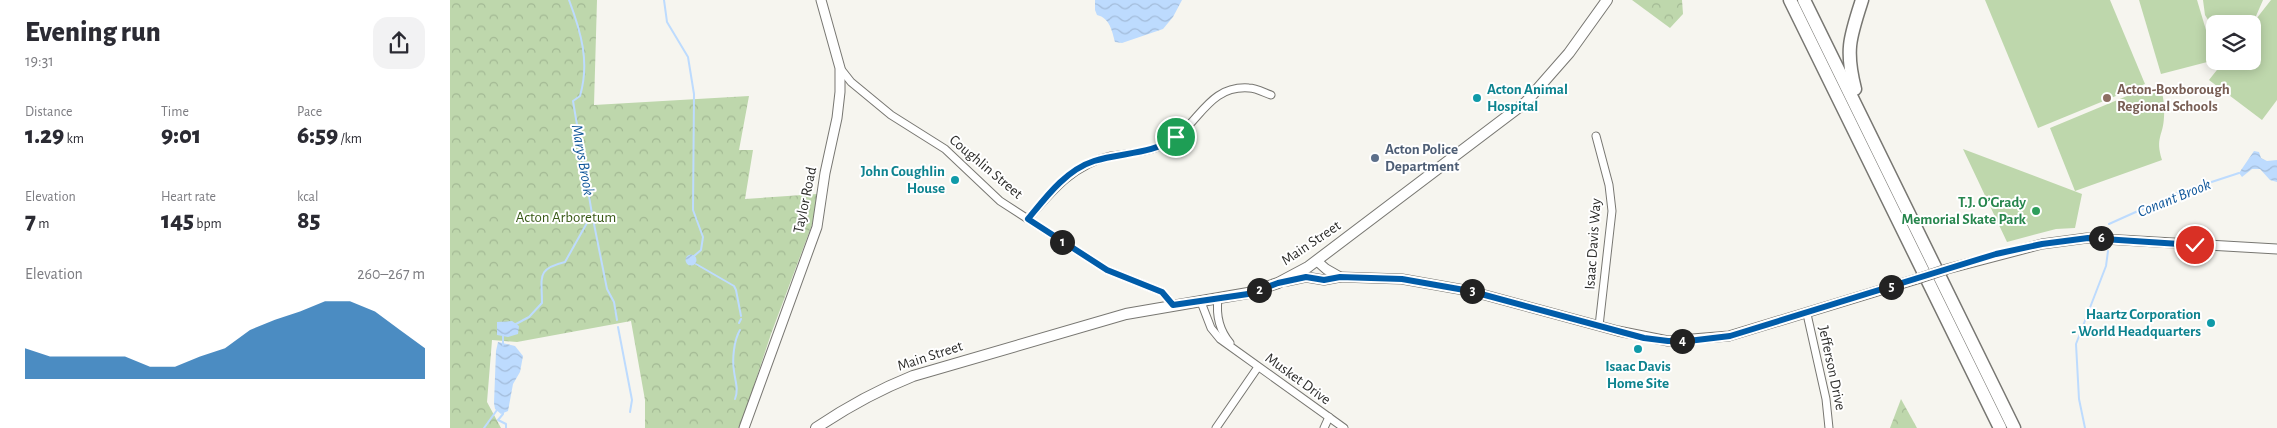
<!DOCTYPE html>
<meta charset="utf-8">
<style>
:root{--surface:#fff;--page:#f2f2f3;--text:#2b2b33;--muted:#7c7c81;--accent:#005ca9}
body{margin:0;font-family:"Alegreya Sans",sans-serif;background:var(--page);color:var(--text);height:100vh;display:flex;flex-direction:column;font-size:19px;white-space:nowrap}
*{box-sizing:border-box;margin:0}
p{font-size:16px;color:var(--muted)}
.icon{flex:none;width:28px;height:28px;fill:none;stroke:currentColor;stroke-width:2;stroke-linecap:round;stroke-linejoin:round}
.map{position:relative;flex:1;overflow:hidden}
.details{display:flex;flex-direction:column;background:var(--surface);width:450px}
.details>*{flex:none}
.buttons{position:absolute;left:1756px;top:15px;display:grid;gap:10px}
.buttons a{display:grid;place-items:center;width:55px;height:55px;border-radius:10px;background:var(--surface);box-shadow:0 2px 12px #0003;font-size:25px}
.pin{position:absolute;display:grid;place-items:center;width:42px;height:42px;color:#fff;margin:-21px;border:2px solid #fff;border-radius:50%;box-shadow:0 1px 5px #0007}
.km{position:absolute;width:25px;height:25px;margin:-12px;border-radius:50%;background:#222;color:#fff;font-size:14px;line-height:25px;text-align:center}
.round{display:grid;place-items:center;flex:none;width:52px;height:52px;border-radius:15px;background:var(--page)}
.overview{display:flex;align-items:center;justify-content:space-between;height:85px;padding:0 25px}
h1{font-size:28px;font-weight:800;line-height:38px}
.figures{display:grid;grid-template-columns:repeat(3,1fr);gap:8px;height:85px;padding:5px 25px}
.figures div{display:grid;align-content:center}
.figures b{font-size:25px;font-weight:800}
.figures small{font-size:14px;font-weight:400}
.figures p{font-size:14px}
.chart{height:140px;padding:10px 25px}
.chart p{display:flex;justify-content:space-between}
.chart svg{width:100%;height:90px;margin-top:5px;fill:var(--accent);opacity:.7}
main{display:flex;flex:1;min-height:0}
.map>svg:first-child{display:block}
.green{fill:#bed7ac}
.park{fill:url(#park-crowns)}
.water{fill:url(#water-waves)}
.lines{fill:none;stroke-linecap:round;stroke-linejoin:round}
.stream{stroke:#bddbfe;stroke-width:2}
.minor-casing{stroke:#787772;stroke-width:9}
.tertiary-casing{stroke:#787772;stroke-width:11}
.secondary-casing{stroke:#787772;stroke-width:12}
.motorway-casing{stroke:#787772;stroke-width:15}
.minor{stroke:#fff;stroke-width:7}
.tertiary{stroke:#fff;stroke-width:9}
.secondary{stroke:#fff;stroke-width:10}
.motorway{stroke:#fff;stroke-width:12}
.tertiary-bridge-casing{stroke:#787772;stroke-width:11;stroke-linecap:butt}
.tertiary-bridge{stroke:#fff;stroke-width:9}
.route-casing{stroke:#fff;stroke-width:10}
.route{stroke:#005ca9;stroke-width:6}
.culture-dot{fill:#0f9aa8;stroke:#fff;stroke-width:2}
.education-dot{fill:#8d6e63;stroke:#fff;stroke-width:2}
.service-dot{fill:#5c6f8a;stroke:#fff;stroke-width:2}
.leisure-dot{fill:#2e9e5b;stroke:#fff;stroke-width:2}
.labels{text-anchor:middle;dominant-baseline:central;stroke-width:4;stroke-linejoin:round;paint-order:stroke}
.culture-label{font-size:15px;font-weight:bold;fill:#0d838f;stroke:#fff;text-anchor:end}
.education-label{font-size:15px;font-weight:bold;fill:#785e54;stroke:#fff;text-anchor:start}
.service-label{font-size:15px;font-weight:bold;fill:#4e5e75;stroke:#fff;text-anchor:start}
.street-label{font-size:15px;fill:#2c2c2a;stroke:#fff}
.leisure-label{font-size:15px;font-weight:bold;fill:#27864d;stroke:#fff;text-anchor:end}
.park-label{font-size:15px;fill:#385916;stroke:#fff}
.water-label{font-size:16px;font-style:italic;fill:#10579a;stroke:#fff}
</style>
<main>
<section class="details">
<div class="overview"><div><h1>Evening run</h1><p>19:31</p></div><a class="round"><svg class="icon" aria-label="share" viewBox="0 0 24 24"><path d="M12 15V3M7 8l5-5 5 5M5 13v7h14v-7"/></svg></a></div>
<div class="figures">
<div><p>Distance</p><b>1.29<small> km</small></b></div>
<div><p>Time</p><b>9:01</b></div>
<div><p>Pace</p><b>6:59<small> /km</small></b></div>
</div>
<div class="figures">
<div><p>Elevation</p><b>7<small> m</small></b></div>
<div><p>Heart rate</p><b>145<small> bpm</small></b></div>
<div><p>kcal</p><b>85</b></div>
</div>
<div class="chart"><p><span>Elevation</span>260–267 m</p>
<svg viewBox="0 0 160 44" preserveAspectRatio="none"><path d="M0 44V29L10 33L20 33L30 33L40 33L50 38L60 38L70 33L80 29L90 20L100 15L110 11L120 6L130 6L140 11L150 20L160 29V44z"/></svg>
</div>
</section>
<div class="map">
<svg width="1827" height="428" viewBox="0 0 1827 428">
<defs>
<pattern id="park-crowns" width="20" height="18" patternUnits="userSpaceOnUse" patternTransform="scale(1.25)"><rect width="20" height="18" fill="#bed7ac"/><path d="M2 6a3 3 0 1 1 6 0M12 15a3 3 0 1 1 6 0" fill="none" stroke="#a3b994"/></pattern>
<pattern id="water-waves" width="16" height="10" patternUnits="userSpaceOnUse" patternTransform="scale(1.25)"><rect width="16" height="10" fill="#bddbfe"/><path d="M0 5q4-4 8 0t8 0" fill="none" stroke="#a3bcda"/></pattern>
</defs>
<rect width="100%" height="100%" fill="#f6f5ef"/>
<!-- green -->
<g class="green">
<polygon points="1535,0 1660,0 1695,84 1588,128"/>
<polygon points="1689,0 1747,0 1765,60 1711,74"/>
<polygon points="1753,0 1813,0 1803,23 1821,0 1827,0 1827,100 1812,120 1759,80 1774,61 1802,61 1802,24 1765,24 1765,31 1755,15"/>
<path d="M1709,82c4,12 6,23 5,35 -1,20 -9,20 -2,43l-87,31 -25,-63 89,-37 9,4 5,-2z"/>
<polygon points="1513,149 1632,194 1625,228 1606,229 1557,242"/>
</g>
<!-- park -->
<g class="park">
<polygon points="0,0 147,0 144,105 299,96 289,150 303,150 295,199 367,194 363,222 321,334 290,428 195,428 195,400 181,321 67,342 42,340 37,402 51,428 0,428"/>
<polygon points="1182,0 1232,0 1233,14 1220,28"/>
<polygon points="1451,399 1467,428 1440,428"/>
</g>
<!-- water -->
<g class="water">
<path d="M645,0h87l-9,17 -10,12 -41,14 -7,-1c-3,-11 -5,-24 -18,-27l-2,-5z"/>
<polygon points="1804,151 1809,152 1811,158 1817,161 1827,160 1827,182 1820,180 1810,169 1802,169 1792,177 1789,173"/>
<circle cx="241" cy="260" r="5.5"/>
<polygon points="62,321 69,326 68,334 58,337 47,335 47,322"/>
<polygon points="48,342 65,346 73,356 70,372 63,384 58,411 51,414 45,409 44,403 46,351"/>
</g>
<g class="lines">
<!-- stream -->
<g class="stream">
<polyline points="214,0 217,22 238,57 244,94 243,210 253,237 251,250 244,256"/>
<polyline points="142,214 157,289 164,302 167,320"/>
<polyline points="1659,224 1728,193 1789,173"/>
<polyline points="246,264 284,286 286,290 291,316"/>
<polyline points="289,323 291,319"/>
<path d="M66,324l13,-7 13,-14c0,-26 -6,-34 23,-41l27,-48 -19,-113 7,-5c10,-34 1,-64 -11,-96"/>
<polyline points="168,327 182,400 180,412"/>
<polyline points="53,345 53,335"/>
<path d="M285,399c4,-10 0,-18 -1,-28 -2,-12 0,-31 6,-41"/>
<polyline points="53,412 53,414 48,420 56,424 56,428"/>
<polyline points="34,428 47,410"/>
<polyline points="1635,428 1629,399 1626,344 1656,266 1658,251"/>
</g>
<defs>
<g id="minor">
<polyline points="390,68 401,82 441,115 495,149 550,201 657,270 712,292 723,305"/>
<polyline points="1146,136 1159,185 1162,211 1149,326"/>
<path d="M578,219c24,-28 46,-55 83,-63 19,-3 39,-4 56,-13 32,-17 40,-58 82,-55 7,0 16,5 22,7"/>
<path d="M768,299c-2,16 2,32 12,44"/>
<polyline points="751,302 761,328 770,339 894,428"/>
<polyline points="1357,314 1376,399 1379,428"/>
<polyline points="766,428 808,367"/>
<polyline points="874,428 879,417"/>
</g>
<g id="tertiary">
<polyline points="867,261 876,269 890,277"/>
<polyline points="1497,269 1592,244 1637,238 1827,249"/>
<polyline points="837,281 856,277 874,280 890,277 952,279 1020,291 1168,331 1218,341 1279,336 1467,279"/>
<polyline points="294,428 367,227 375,173 387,118 390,92 390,68 371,0"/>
</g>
<path id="secondary" d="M366,428c31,-21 62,-38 97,-52l213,-62 122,-21 30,-10 30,-16 218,-165 43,-49 38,-53"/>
<g id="motorway">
<polyline points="1340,0 1550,428"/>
<polyline points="1354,0 1564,428"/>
<path d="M1405,89c-10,-39 -5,-52 7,-89"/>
</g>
</defs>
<!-- minor casing -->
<use href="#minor" class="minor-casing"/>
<!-- tertiary casing -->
<use href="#tertiary" class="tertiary-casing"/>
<!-- secondary casing -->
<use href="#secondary" class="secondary-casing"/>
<!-- motorway casing -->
<use href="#motorway" class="motorway-casing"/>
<!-- minor -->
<use href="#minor" class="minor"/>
<!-- tertiary -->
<use href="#tertiary" class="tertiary"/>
<!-- secondary -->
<use href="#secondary" class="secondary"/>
<!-- motorway -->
<use href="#motorway" class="motorway"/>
<defs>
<polyline id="tertiary-bridge" points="1467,279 1497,269"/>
</defs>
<!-- tertiary-bridge casing -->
<use href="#tertiary-bridge" class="tertiary-bridge-casing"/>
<!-- tertiary-bridge -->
<use href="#tertiary-bridge" class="tertiary-bridge"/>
</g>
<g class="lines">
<defs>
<path id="route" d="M726,137c-24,18 -54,15 -82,24 -28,9 -48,36 -66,58l79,51 55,22 11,13 75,-11 30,-11 28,-6 18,3 16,-3 62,2 68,12 174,47 24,3h20l42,-5 266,-82 46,-10 46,-6 107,7"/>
</defs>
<!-- route casing -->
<use href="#route" class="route-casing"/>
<!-- route -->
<use href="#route" class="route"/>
</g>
<!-- markers -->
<g class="culture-dot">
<circle cx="1027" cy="98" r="5"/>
<circle cx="505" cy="180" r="5"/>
<circle cx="1761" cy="323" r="5"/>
<circle cx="1188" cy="349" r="5"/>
</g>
<circle class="education-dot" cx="1657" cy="98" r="5"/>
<circle class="service-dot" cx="925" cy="158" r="5"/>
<circle class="leisure-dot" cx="1586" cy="211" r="5"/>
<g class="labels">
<!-- culture labels -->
<g class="culture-label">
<text x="1037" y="89" text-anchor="start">Acton Animal<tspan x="1037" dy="17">Hospital</tspan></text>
<text x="495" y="171">John Coughlin<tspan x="495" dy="17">House</tspan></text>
<text x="1751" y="314">Haartz Corporation<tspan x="1751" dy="17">- World Headquarters</tspan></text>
<text x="1188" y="366" text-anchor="middle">Isaac Davis<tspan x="1188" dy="17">Home Site</tspan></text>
</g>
<!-- education labels -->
<g class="education-label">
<text x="1667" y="89">Acton-Boxborough<tspan x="1667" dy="17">Regional Schools</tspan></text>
</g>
<!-- service labels -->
<g class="service-label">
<text x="935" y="149">Acton Police<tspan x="935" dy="17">Department</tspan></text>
</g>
<!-- street labels -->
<g class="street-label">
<text transform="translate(536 167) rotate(40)">Coughlin Street</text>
<text transform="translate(355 200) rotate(-78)">Taylor Road</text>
<text transform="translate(861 243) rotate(-34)">Main Street</text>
<text transform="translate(1143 244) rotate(-86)">Isaac Davis Way</text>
<text transform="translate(480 356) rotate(-18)">Main Street</text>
<text transform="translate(1382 368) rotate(78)">Jefferson Drive</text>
<text transform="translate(848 379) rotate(36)">Musket Drive</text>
</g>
<!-- leisure labels -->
<g class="leisure-label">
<text x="1576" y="202">T.J. O’Grady<tspan x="1576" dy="17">Memorial Skate Park</tspan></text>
</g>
<!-- park labels -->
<g class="park-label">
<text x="116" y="217">Acton Arboretum</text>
</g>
<!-- water labels -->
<g class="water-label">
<text transform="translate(133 160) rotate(80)">Marys Brook</text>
<text transform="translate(1724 198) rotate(-22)">Conant Brook</text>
</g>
</g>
</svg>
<div class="buttons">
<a><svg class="icon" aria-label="layers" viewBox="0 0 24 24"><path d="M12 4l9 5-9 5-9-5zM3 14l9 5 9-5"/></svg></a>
</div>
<div class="pin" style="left:726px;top:137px;background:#1e9e55"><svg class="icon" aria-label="arrive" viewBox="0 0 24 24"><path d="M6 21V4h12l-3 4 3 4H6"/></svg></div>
<div class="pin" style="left:1745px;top:245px;background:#d93025"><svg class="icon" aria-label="check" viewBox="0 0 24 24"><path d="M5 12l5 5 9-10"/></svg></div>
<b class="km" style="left:612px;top:242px">1</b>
<b class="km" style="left:809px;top:290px">2</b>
<b class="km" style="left:1022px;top:291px">3</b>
<b class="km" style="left:1232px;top:341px">4</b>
<b class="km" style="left:1441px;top:287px">5</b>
<b class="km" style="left:1651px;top:238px">6</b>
</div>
</main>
